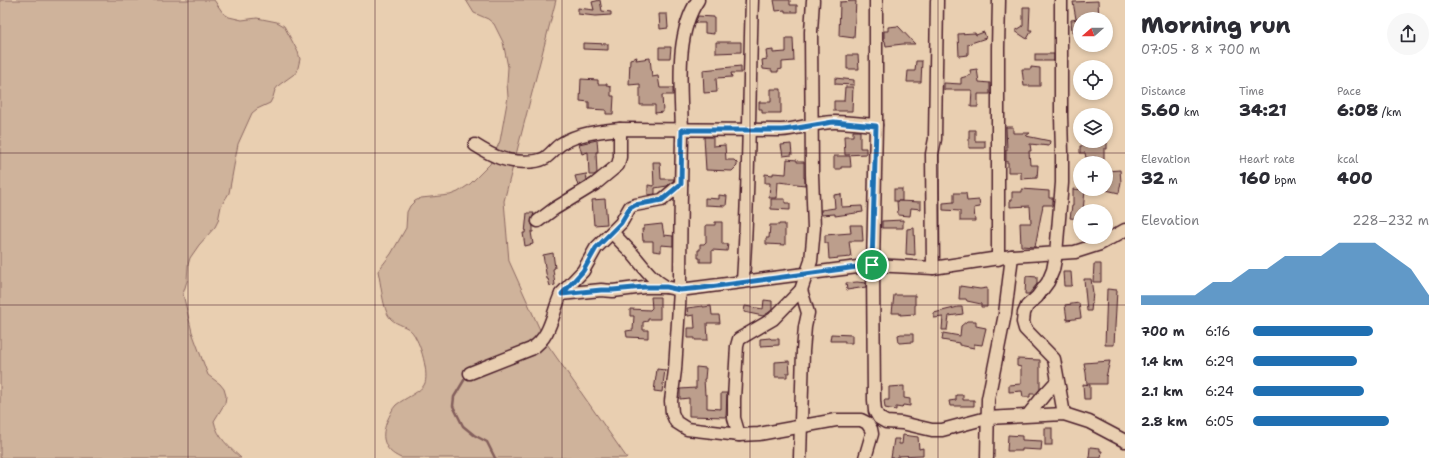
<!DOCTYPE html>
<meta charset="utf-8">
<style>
:root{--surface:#fff;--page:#f7f7f7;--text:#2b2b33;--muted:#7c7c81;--accent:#1f6fb2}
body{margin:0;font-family:"Shantell Sans",sans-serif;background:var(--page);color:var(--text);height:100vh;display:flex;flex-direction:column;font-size:15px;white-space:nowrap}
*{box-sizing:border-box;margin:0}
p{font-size:13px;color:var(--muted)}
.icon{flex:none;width:22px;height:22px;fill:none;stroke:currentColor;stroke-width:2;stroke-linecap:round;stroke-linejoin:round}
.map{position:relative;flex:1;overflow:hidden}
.panel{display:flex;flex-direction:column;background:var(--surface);width:320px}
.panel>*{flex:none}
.needle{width:26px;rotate:250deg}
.fabs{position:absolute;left:1073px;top:12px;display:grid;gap:8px}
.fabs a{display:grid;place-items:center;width:40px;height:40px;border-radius:50%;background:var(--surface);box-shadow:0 2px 6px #0003;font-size:20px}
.pin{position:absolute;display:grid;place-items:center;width:34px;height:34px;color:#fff;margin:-17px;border:2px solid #fff;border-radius:50%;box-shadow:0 1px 4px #0007}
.round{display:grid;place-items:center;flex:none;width:42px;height:42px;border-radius:21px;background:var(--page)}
.summary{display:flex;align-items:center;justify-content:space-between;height:68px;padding:0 16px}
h1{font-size:22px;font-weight:800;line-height:30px}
.figures{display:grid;grid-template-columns:repeat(3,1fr);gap:6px;height:68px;padding:4px 16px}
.figures div{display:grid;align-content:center}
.figures b{font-size:17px;font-weight:800}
.figures small{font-size:11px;font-weight:400}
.figures p{font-size:11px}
.chart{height:112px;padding:8px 16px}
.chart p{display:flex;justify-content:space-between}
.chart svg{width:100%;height:72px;margin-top:4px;fill:var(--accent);opacity:.7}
ul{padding:0 16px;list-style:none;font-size:13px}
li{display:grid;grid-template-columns:64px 48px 1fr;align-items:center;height:30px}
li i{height:10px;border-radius:5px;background:var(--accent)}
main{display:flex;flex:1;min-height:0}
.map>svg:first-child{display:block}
.green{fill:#cfb39b;stroke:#8c6963}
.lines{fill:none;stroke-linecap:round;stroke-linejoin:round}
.stream{stroke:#845f5c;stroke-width:2.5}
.building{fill:#bc9e8c;stroke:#4a1f2b}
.minor-casing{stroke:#4a1f2b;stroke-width:15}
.minor{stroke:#e9cfb1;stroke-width:12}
.route-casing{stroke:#fff;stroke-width:8}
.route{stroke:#1f6fb2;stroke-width:5}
.grid{fill:none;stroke:#4a1f2b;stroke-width:1;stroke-opacity:0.55}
</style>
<main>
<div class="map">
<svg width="1125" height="458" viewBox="0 0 1125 458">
<rect width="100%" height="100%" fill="#e9cfb1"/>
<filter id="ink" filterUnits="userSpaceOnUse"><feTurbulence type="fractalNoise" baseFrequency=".025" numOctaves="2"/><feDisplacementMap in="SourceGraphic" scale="8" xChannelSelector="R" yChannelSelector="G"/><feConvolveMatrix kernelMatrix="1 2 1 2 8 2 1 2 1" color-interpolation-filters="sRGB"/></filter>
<g filter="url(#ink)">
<!-- green -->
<g class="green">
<path d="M0,0h214l9,13 6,4 13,3 15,-2 20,4 7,4 14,26 2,7 -3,13 -18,13 -4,5 -2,7 -3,6 -13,6 -5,4 -14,31 -9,49 -8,13 -3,15 -3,6 -16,18 -9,13 -2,7 -1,16 -4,13 9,38 16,43 12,9 4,5 2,7 -1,7 -11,18c3,16 16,27 27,37h-241z"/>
<path d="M466,0h90l-52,201 5,60 36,80 82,117h-226c-9,-4 -15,-9 -17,-19 -1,-7 1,-12 3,-18 3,-6 5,-12 9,-16 7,-6 27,-14 29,-22 4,-12 -6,-47 -16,-54 -8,-5 -18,-6 -22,-16 -5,-12 -6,-29 -9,-42l13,-17 15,-26 1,-16 3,-6 5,-5 6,-3 29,-3 8,-3 12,-8 20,-20 10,-23 8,-44 -1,-14 1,-16 -5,-25 -9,-18 -6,-5 -14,-6z"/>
</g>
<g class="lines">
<!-- stream -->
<polyline class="stream" points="466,377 454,397 453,406 463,426 474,435 487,442 495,458"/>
</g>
<!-- building -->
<g class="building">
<polygon points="600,0 602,11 611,12 611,15 595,16 578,14 578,8 594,10 592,2"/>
<polygon points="774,0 790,0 790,5 797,5 797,12 785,12 785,10 776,11"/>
<polygon points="856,1 854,38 839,36 840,2"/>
<polygon points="1098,1 1099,19 1079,19 1080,32 1072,33 1071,20 1079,19 1076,19 1073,2"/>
<polygon points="1023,7 1030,7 1029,30 1032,30 1027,39 1015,31 1023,26"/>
<polygon points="659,14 667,14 668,28 660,29"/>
<polygon points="698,16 714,17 714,34 705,33 705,23 695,23"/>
<polygon points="898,26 915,44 903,44 886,46 885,41 884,40 884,31 888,31 888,27"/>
<polygon points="984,32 986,38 968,44 968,55 959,56 958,34 975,33 976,35"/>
<polygon points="786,38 793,38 794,61 782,62 782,69 778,70 778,72 772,72 772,70 763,69 762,60 767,59 766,51 773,50 773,53 786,52"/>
<polygon points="716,42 741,42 741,52 716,53"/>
<polygon points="583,43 608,44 608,50 583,49"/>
<polygon points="659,47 671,47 670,58 659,58"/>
<rect x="1035" y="54" width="19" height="7"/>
<polygon points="847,55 858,55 859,69 847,69"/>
<polygon points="637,57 636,60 650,58 652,77 658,76 660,88 673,88 673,95 662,95 663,112 655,113 655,105 640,105 640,84 629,85 630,59"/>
<polygon points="916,61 922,61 921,82 907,82 908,71 915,71"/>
<polygon points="741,66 741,73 731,73 732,77 716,78 717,92 704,93 703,70"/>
<polygon points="1031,67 1040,68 1040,86 1024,86 1022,69 1031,69"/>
<polygon points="977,69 979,82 990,83 990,94 978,94 978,107 971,107 972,90 944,90 944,83 961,84 961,78 971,75 970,70"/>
<polygon points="835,78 854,80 854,85 835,84"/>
<polygon points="581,79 598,80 598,84 607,84 607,86 611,87 611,96 614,96 613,114 606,114 606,110 589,109 589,102 580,101"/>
<polygon points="845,87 853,87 852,111 834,111 834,101 844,101"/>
<polygon points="771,89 781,89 781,113 762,113 762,109 759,109 759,102 771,102"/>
<polygon points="1006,127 1013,127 1013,133 1030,133 1026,136 1050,141 1049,146 1030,144 1031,151 1029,151 1030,165 1038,165 1037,178 1021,179 1021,172 1008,172 1008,162 1006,162 1006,150 1007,150"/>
<polygon points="969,130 975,130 975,141 985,141 985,148 969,148"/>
<polygon points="853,131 860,131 860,148 866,148 866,154 845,155 844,136 853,136"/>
<polygon points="704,137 713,137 713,146 725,145 726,160 734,160 737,163 737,166 732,171 706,170"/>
<polygon points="597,140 598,152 596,152 597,173 594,175 589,175 588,152 582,154 579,144"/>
<polygon points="1100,141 1107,141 1107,149 1104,149 1104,163 1096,163 1096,157 1086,158 1085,153 1080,153 1080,146 1100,145"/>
<polygon points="791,144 792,155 783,156 781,145"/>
<polygon points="834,156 850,156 851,167 841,167 841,169 834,169"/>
<polygon points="787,159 797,160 797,162 804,162 804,178 805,178 805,185 778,182 777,198 769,198 770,183 765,183 765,174 773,175 773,173 786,174"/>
<polygon points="653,162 660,162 661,179 674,179 674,180 667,186 655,188 655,194 648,195 648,185 654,186"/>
<polygon points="1120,170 1121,182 1119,193 1106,190 1106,171"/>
<polygon points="586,174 587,180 578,186 575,176"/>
<rect x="894" y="189" width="8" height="12"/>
<polygon points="1022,189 1049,191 1049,198 1053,198 1053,205 1043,205 1035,247 1021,246 1020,223 1031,223 1030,206 1010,207 1010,200 1012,200 1012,192 1022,192"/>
<polygon points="1073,189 1085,190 1083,211 1080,211 1080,219 1070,218 1072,206 1073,206"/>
<polygon points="954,193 966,193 967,201 979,200 980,207 974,208 975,221 960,221 960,211 943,210 943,203 954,202"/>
<polygon points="841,194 842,207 862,206 863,212 835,216 835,214 821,215 821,210 835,208 834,195"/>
<polygon points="719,195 727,196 726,206 705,205 705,198 719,199"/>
<polygon points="605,199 607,224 594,225 592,200"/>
<polygon points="771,199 785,199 785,203 790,203 790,210 771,209"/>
<polygon points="897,201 921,202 921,209 911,208 910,216 898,215"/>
<polygon points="527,213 534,213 531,222 533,227 533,232 531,232 533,244 525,246 523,233 525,233"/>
<polygon points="903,220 903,228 882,228 882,221"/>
<polygon points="715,222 722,222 722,244 728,244 727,251 712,250 712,262 700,262 700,258 698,258 698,250 700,250 700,244 704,244 706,242 706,225 715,225"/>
<polygon points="662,224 664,235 673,236 673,246 661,245 661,252 653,251 653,241 643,241 642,229 644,229 644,226"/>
<polygon points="779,224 785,224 785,245 766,244 766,238 769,238 770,225 779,225"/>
<polygon points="850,225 862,225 863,241 849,241 851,257 829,259 828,243 825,243 825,235 851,233"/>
<polygon points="914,228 915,255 906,254 907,229"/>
<polygon points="553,253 555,268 553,269 555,285 550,286 548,279 547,279 543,255"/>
<polygon points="1094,264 1101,264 1101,282 1093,282"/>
<polygon points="1063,272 1071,272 1072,285 1071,286 1064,286"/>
<polygon points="1026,276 1037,277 1037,284 1029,294 1025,294"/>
<polygon points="1084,279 1091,279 1093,293 1091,311 1087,311"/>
<polygon points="857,282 866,283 866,287 847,290 846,283"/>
<polygon points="960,286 980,289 987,288 987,307 981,307 981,304 967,301 966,299 959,299"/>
<polygon points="1107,289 1117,290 1114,345 1105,345"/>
<polygon points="894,295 915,295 915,314 900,315 900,313 892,313"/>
<polygon points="651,297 660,297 660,319 648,319 648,321 643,322 643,330 648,330 648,338 627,337 626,331 633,330 634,316 630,316 630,309 650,310 652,308"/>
<polygon points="764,300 772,301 772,310 768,313 763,316 744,312 745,306 763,309"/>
<polygon points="1079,303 1081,318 1067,320 1065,305"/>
<polygon points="703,306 703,307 711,306 712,315 719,315 720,323 707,323 708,340 695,340 695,338 688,338 688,328 695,328 694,315 688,316 687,308"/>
<polygon points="958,307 962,307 963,314 949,316 947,330 942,330 943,317 934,318 934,313"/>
<polygon points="967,321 976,321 976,326 986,328 982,345 974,344 974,348 959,345 959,343 942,340 943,333 960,336 961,326"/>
<polygon points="831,334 852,335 852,343 845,343 845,341 830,341"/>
<polygon points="901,334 913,334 913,342 899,343 898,335"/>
<polygon points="770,338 771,339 779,339 779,345 760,346 760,339"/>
<polygon points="1017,359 1040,360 1040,389 1036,394 1030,394 1030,397 1023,397 1022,391 1009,392 1009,385 1021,384 1021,367 1017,366"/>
<polygon points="789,361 790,373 787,373 787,377 775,377 775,362"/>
<polygon points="1110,361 1106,377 1106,384 1087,384 1086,373 1084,363"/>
<polygon points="696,367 706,368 705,379 704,379 705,395 707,395 707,408 721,409 721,393 727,393 726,417 689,416 689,398 680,399 680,389 696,388"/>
<polygon points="657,369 665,370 662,392 654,391"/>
<polygon points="1083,384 1090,385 1090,399 1084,399"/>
<polygon points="904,386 904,398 910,399 910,406 903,405 902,408 896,407 896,410 885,408 884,400 889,400 889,387"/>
<polygon points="956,395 963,395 963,400 974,400 974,406 950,406 949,401 956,400"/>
<rect x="1045" y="428" width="7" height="17"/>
<polygon points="903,435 918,437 919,449 923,448 923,455 898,456 898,458 891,458 894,439 899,439 899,444 902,444"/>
<polygon points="1008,435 1022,436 1022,440 1042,441 1041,450 1022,449 1022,451 1007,451"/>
<polygon points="1090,447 1100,448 1100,451 1102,451 1101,458 1089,458"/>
</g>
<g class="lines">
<defs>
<g id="minor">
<polyline points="876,0 876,125 873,265 874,400 875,411 879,418 886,422 902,423 932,430 942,430 987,418 1064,414 1089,422 1125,441"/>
<polyline points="1061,0 1061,116 1062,153 1062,183 1056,254 1053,270 1048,282 1037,297 1027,306 1024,313 1023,322 1025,329 1054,359 1064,414"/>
<path d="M475,145c8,5 16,10 25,13 11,4 34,6 45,0 6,-4 10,-10 16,-14 17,-11 40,-13 59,-15l161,1c18,-1 36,-8 54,-8 13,0 27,2 41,3"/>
<polyline points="538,221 554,209 595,184 618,165 620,157 620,129"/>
<path d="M612,232c6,7 12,13 18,19 12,13 20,27 36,36"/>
<polyline points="998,259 998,48 999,0"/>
<polyline points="933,268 932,154 935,139 937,0"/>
<path d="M743,281c6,-93 6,-187 9,-281"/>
<polyline points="561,294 583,271 596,248 621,223 630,207 635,205 662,200 681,184"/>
<path d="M470,373l61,-24c20,-12 21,-35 30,-55l40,-4 12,1 31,-4h22l14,3c0,-51 1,-102 2,-153 0,-42 -9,-100 16,-137"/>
<polyline points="1028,415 1045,394 1057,381"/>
<polyline points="739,435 734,418 734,399 737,346 739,339 773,319 801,290 811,261 814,228 812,174 811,32 813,0"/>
<polyline points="800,458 803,351 805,327 808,313 801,290"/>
<polyline points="865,458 872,434 871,429 867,423 861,420 836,420 759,434 739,435 687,429 676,422 672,413 671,401 675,370 680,290 873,265 933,268 1012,256 1075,252 1100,244 1125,230"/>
<polyline points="987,458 988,399 1005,314 1012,256"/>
</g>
</defs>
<!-- minor casing -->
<use href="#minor" class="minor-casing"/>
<!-- minor -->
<use href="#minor" class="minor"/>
</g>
</g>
<g class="lines" filter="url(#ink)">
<defs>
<path id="route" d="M834,122l42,4 -4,139 -170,23 -22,2 -14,-3h-22l-31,3h-12l-39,4 21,-23 13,-23 25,-25 9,-15 5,-3 27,-5 19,-16 1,-54h100c17,-1 34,-6 52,-8z"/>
</defs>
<!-- route casing -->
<use href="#route" class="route-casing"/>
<!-- route -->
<use href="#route" class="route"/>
</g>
<!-- grid -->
<path class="grid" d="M188,0v458M375,0v458M562,0v458M750,0v458M938,0v458M0,153h1125M0,305h1125"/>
</svg>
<div class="fabs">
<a><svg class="needle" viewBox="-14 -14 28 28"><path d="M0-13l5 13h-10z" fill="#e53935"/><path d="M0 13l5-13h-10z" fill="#7c7c81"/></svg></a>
<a><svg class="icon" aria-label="locate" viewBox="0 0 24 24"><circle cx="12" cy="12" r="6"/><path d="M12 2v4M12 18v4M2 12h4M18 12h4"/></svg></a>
<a><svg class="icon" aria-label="layers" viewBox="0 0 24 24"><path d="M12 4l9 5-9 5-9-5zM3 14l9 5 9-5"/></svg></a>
<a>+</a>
<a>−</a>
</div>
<div class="pin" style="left:872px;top:265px;background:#1e9e55"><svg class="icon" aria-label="arrive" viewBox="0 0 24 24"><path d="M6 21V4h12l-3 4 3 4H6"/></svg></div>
</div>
<section class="panel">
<div class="summary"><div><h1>Morning run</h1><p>07:05 · 8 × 700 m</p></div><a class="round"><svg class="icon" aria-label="share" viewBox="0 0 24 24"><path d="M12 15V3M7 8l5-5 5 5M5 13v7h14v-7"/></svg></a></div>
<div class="figures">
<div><p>Distance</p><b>5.60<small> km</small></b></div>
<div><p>Time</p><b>34:21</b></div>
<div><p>Pace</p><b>6:08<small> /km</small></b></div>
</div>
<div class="figures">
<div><p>Elevation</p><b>32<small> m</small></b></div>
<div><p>Heart rate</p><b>160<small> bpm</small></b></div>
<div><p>kcal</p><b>400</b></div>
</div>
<div class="chart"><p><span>Elevation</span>228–232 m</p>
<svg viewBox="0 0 160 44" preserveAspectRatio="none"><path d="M0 44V38L10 38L20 38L30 38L40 30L50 30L60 22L70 22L80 14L90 14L100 14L110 6L120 6L130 6L140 14L150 22L160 38V44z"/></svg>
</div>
<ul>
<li><b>700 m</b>6:16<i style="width:68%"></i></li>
<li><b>1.4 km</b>6:29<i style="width:59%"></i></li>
<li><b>2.1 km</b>6:24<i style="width:63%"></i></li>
<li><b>2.8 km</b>6:05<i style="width:77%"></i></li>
</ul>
</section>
</main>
